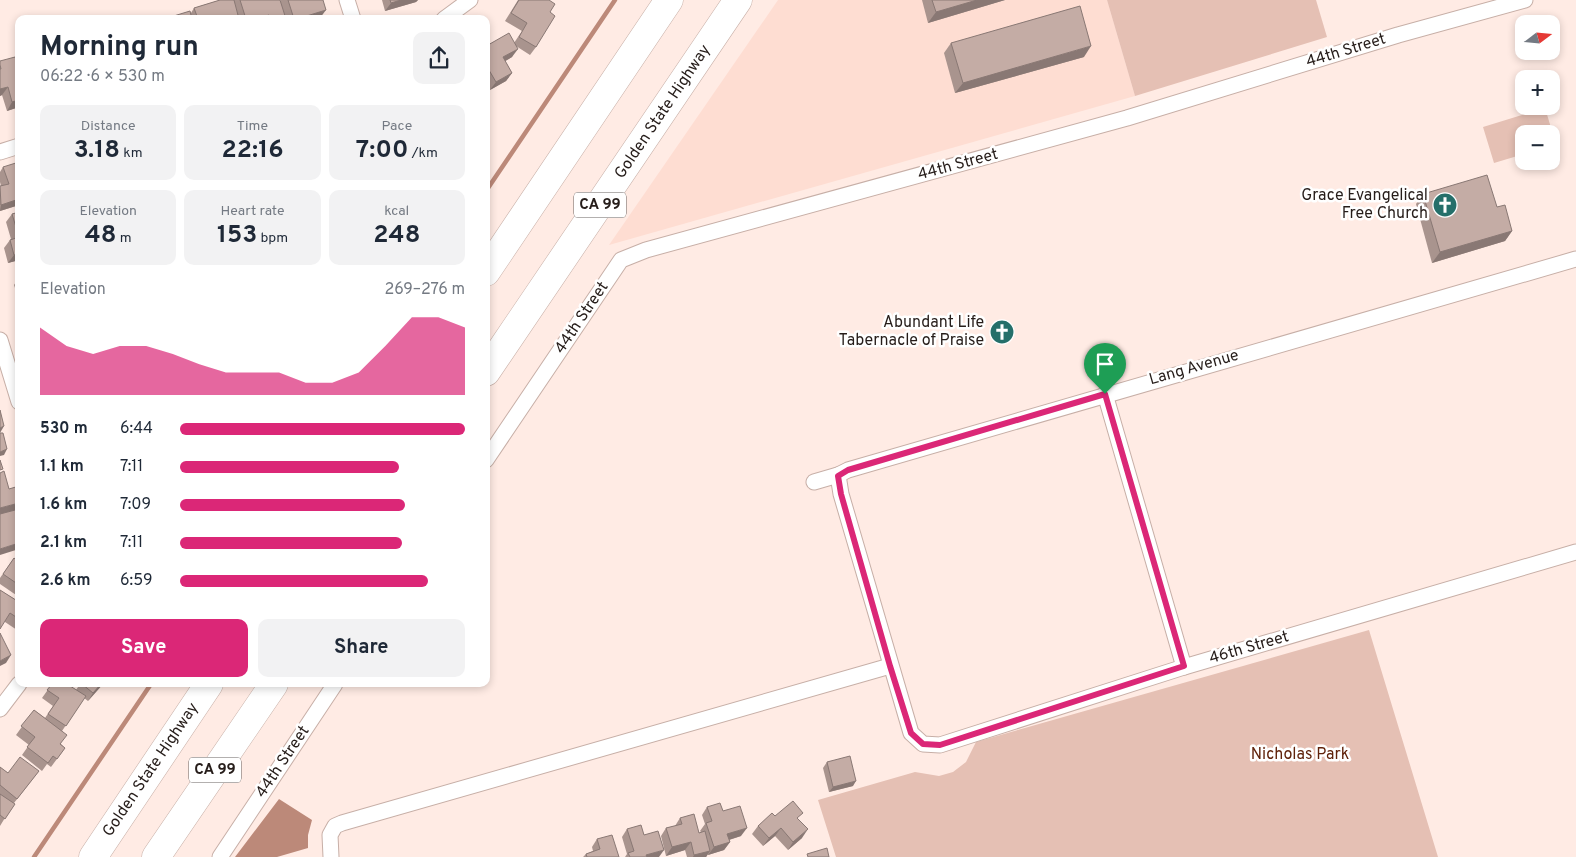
<!DOCTYPE html>
<meta charset="utf-8">
<style>
:root{--surface:#fff;--page:#f2f2f3;--text:#1f2937;--muted:#747a83;--accent:#db2777}
body{margin:0;font-family:Overpass,sans-serif;background:var(--page);color:var(--text);height:100vh;display:flex;flex-direction:column;font-size:19px;white-space:nowrap}
*{box-sizing:border-box;margin:0}
p{font-size:16px;color:var(--muted)}
.icon{flex:none;width:28px;height:28px;fill:none;stroke:currentColor;stroke-width:2;stroke-linecap:round;stroke-linejoin:round}
.map{position:relative;flex:1;overflow:hidden}
.panel{position:absolute;left:15px;top:15px;width:475px;height:672px;display:flex;flex-direction:column;background:var(--surface);border-radius:10px;box-shadow:0 2px 8px #0003}
.panel>*{flex:none}
.needle{width:32px;rotate:74deg}
.tools{position:absolute;left:1515px;top:15px;display:grid;gap:10px}
.tools a{display:grid;place-items:center;width:45px;height:45px;border-radius:10px;background:var(--surface);box-shadow:0 2px 8px #0003;font-size:25px}
.pin{position:absolute;display:grid;place-items:center;width:42px;height:42px;color:#fff;margin:-51px -21px;border-radius:50% 50% 50% 0;rotate:-45deg;box-shadow:0 0 5px #0007}
.pin .icon{rotate:45deg}
.round{display:grid;place-items:center;flex:none;width:52px;height:52px;border-radius:10px;background:var(--page)}
.overview{display:flex;align-items:center;justify-content:space-between;height:85px;padding:0 25px}
h1{font-size:28px;font-weight:700;line-height:38px}
.stats{display:grid;grid-template-columns:repeat(3,1fr);gap:8px;height:85px;padding:5px 25px}
.stats div{display:grid;align-content:center;border-radius:10px;background:var(--page);text-align:center}
.stats b{font-size:25px;font-weight:700}
.stats small{font-size:14px;font-weight:400}
.stats p{font-size:14px}
.chart{height:140px;padding:10px 25px}
.chart p{display:flex;justify-content:space-between}
.chart svg{width:100%;height:90px;margin-top:5px;fill:var(--accent);opacity:.7}
.action{display:flex;gap:10px;margin-top:auto;padding:10px 25px}
.action a{flex:1;height:58px;border-radius:10px;background:var(--accent);color:#fff;font-size:20px;font-weight:700;line-height:58px;text-align:center}
.action a+a{background:var(--page);color:var(--text)}
ul{padding:0 25px;list-style:none;font-size:16px}
li{display:grid;grid-template-columns:80px 60px 1fr;align-items:center;height:38px}
li i{height:12px;border-radius:6px;background:var(--accent)}
.map>svg:first-child{display:block}
.built{fill:#feddd2}
.green{fill:#e5c0b4}
.water{fill:#bc8979}
.lines{fill:none;stroke-linecap:round;stroke-linejoin:round}
.stream{stroke:#bc8979;stroke-width:4.5}
.minor-casing{stroke:#c7afa7;stroke-width:17}
.motorway-casing{stroke:#c7afa7;stroke-width:29}
.minor{stroke:#fff;stroke-width:15}
.motorway{stroke:#fff;stroke-width:28}
.wall{fill:#a9948e}
.shaded-wall{fill:#897874}
.building{fill:#c4aca5;stroke:#897874}
.route-casing{stroke:#fff;stroke-width:10}
.route{stroke:#db2777;stroke-width:6}
.labels{text-anchor:middle;dominant-baseline:central;stroke-width:5;stroke-linejoin:round;paint-order:stroke}
.shield{fill:#fff;stroke:#67615f;stroke-width:1}
.shield-label{font-size:15px;font-weight:bold;fill:#261d1a}
.street-label{font-size:16px;fill:#261d1a;stroke:#fff}
.poi-label{font-size:16px;fill:#261d1a;stroke:#fff;text-anchor:end}
.park-label{font-size:16px;fill:#60220a;stroke:#fff}
</style>
<div class="map">
<svg width="1576" height="857" viewBox="0 0 1576 857">
<rect width="100%" height="100%" fill="#ffebe4"/>
<!-- built -->
<polygon class="built" points="778,0 1107,0 1135,96 609,245"/>
<!-- green -->
<g class="green">
<polygon points="1107,0 1316,0 1327,37 1135,96"/>
<polygon points="1545,108 1556,144 1551,146 1551,134 1524,134 1524,154 1494,163 1483,127"/>
<polygon points="1369,630 1438,857 836,857 818,800 915,772 939,776 953,772 966,762 976,742"/>
</g>
<!-- water -->
<polygon class="water" points="279,799 312,820 308,835 308,848 277,857 235,857"/>
<g class="lines">
<!-- stream -->
<g class="stream">
<polyline points="486,191 615,0"/>
<polyline points="34,857 151,684"/>
</g>
<defs>
<g id="minor">
<polyline points="347,0 353,19"/>
<polyline points="444,19 470,0"/>
<polyline points="0,152 19,146"/>
<polyline points="0,340 19,402"/>
<polyline points="1105,394 1184,667"/>
<polyline points="486,460 621,260 646,250 1127,118 1398,35 1525,0"/>
<polyline points="838,475 841,494 911,733 923,744 940,745 1184,667 1576,552"/>
<polyline points="814,482 838,475 848,470 1576,259"/>
<polyline points="0,709 19,684"/>
<polyline points="220,857 335,684"/>
<polyline points="331,857 330,835 335,826 342,823 890,666"/>
</g>
<g id="motorway">
<polyline points="486,272 669,0"/>
<polyline points="486,372 738,0"/>
<polyline points="93,857 209,684"/>
<polyline points="156,857 274,684"/>
</g>
</defs>
<!-- minor casing -->
<use href="#minor" class="minor-casing"/>
<!-- motorway casing -->
<use href="#motorway" class="motorway-casing"/>
<!-- minor -->
<use href="#minor" class="minor"/>
<!-- motorway -->
<use href="#motorway" class="motorway"/>
</g>
<!-- wall -->
<g class="wall">
<polygon points="220,0 280,0 280,1 281,0 323,0 320,18 317,19 164,19 191,13 194,8"/>
<polygon points="382,0 418,0 416,2 385,11"/>
<polygon points="518,0 549,0 550,12 536,47 530,55 516,46 512,57 505,61 512,73 506,81 490,90 486,84 486,42 488,45 514,43 522,31 505,21"/>
<polygon points="922,0 1005,0 928,23"/>
<polygon points="951,43 1084,57 955,93 944,53"/>
<polygon points="19,58 19,107 7,111 2,95 0,96 0,61 16,61"/>
<polygon points="3,167 19,205 0,211 0,186 1,186 0,182 0,172"/>
<polygon points="1423,194 1497,207 1512,231 1505,241 1432,263 1416,204"/>
<polygon points="19,212 19,260 8,263 4,248 10,240 11,239 6,222 12,214"/>
<polygon points="18,279 19,279 19,299 14,285"/>
<polygon points="14,558 19,562 19,597 0,584 0,578"/>
<polygon points="0,590 19,602 19,628 17,630 5,622"/>
<polygon points="52,684 76,690 80,684 103,684 88,701 84,698 62,731 61,744 65,748 51,767 47,764 42,771 22,755 29,745 16,735 34,710 45,718 53,706 42,698"/>
<polygon points="827,762 853,786 829,792 823,768"/>
<polygon points="0,767 8,773 39,771 14,803 0,826"/>
<polygon points="707,807 723,811 741,836 729,840 730,842 724,850 708,855 708,854 706,857 687,857 685,850 666,856 661,836 666,828 675,826 680,818 699,833 701,832 700,831 705,824 702,815"/>
<polygon points="775,816 798,819 802,838 788,850 775,836 763,846 752,834 758,826"/>
<polygon points="627,829 659,857 625,857 627,854 622,837"/>
<polygon points="597,839 619,857 583,857 586,854 593,851 592,847"/>
</g>
<!-- shaded-wall -->
<g class="shaded-wall">
<polygon points="401,0 418,0 416,2 385,11 391,3"/>
<polygon points="977,0 1005,0 928,23 936,12"/>
<polygon points="326,10 320,18 317,19 297,19"/>
<polygon points="269,15 266,19 256,19"/>
<polygon points="1091,46 1084,57 955,93 963,83"/>
<polygon points="518,49 512,57 497,66 503,57"/>
<polygon points="512,73 506,81 490,90 496,82"/>
<polygon points="8,87 2,95 0,96 0,89"/>
<polygon points="19,100 19,107 7,111 12,102"/>
<polygon points="19,199 19,205 0,211 1,205"/>
<polygon points="1512,231 1505,241 1432,263 1440,252"/>
<polygon points="19,254 19,260 8,263 14,255"/>
<polygon points="4,426 0,433 0,428"/>
<polygon points="7,449 4,455 0,456 0,452"/>
<polygon points="19,503 19,509 0,515 0,508"/>
<polygon points="19,543 19,549 0,555 0,549"/>
<polygon points="11,655 6,663 0,666 0,661"/>
<polygon points="101,684 103,684 88,701 93,693"/>
<polygon points="856,781 853,786 829,792 833,787"/>
<polygon points="747,828 741,836 722,842 727,834"/>
<polygon points="781,828 775,836 763,846 769,838"/>
<polygon points="808,829 802,838 788,850 793,842"/>
<polygon points="691,842 685,850 666,856 672,847"/>
<polygon points="730,842 724,850 708,855 714,847"/>
<polygon points="664,850 659,857 645,857 646,855"/>
<polygon points="710,851 706,857 693,857 694,855"/>
</g>
<!-- building -->
<g class="building">
<polygon points="220,0 234,0 239,19 198,19 194,8"/>
<polygon points="240,0 280,0 286,19 270,19 269,15 256,19 246,19"/>
<polygon points="288,0 323,0 326,10 297,19 294,19"/>
<polygon points="390,0 401,0 391,3"/>
<polygon points="519,0 549,0 555,4 550,12 555,16 536,47 519,37 527,23 511,13"/>
<polygon points="932,0 977,0 936,12"/>
<polygon points="1080,6 1091,46 963,83 951,43"/>
<polygon points="190,11 192,19 164,19"/>
<polygon points="162,16 163,19 154,19"/>
<polygon points="509,33 518,49 503,57 512,73 496,82 486,65 486,42 488,45"/>
<polygon points="15,57 19,69 19,100 12,102 8,87 0,89 0,69 1,69 0,65 0,61"/>
<polygon points="19,162 19,199 1,205 0,186 9,184 3,167"/>
<polygon points="1487,175 1497,207 1505,205 1512,231 1440,252 1423,194"/>
<polygon points="19,212 19,254 14,255 10,240 19,237 12,214"/>
<polygon points="0,410 4,426 0,428"/>
<polygon points="0,433 3,433 7,449 0,452"/>
<polygon points="0,460 3,469 0,470"/>
<polygon points="4,471 9,489 19,486 19,503 0,508 0,473"/>
<polygon points="19,509 19,543 0,549 0,514"/>
<polygon points="14,558 19,562 19,585 3,574"/>
<polygon points="0,590 19,602 19,619 10,613 0,629"/>
<polygon points="0,633 11,655 0,661"/>
<polygon points="52,684 67,684 86,696 66,726 48,714 59,698 47,690"/>
<polygon points="82,684 101,684 93,693"/>
<polygon points="34,710 67,735 60,744 65,748 57,759 53,756 48,763 27,747 35,737 21,726"/>
<polygon points="850,756 856,781 833,787 827,762"/>
<polygon points="20,757 39,771 17,799 0,785 0,767 8,773"/>
<polygon points="0,794 15,804 5,819 0,815"/>
<polygon points="793,801 803,813 797,818 808,829 793,842 781,828 769,838 758,826 772,813 775,816"/>
<polygon points="720,803 723,811 740,806 747,828 727,834 730,842 714,847 706,823 712,821 707,807"/>
<polygon points="694,814 699,833 705,831 710,851 694,855 691,842 672,847 666,828 682,824 680,818"/>
<polygon points="641,825 644,835 658,831 664,850 646,855 647,857 630,857 628,853 634,851 627,829"/>
<polygon points="612,835 619,857 587,857 586,854 600,849 597,839"/>
<polygon points="827,848 829,857 808,857 807,854"/>
</g>
<g class="lines">
<defs>
<polygon id="route" points="1105,394 1184,666 940,745 923,744 911,733 890,666 841,494 838,476 848,470"/>
</defs>
<!-- route casing -->
<use href="#route" class="route-casing"/>
<!-- route -->
<use href="#route" class="route"/>
</g>
<!-- icons -->
<defs>
<symbol id="church-disc" viewBox="-11 -11 22 22"><circle r="9.5" fill="#256f6a" stroke="#fff"/><path d="M-1.2-6h2.4v3.5h3.3v2.4h-3.3V6h-2.4V-.1h-3.3v-2.4h3.3Z" fill="#fff"/></symbol>
</defs>
<g fill-rule="evenodd">
<use href="#church-disc" x="1431" y="191" width="28" height="28"/>
<use href="#church-disc" x="988" y="318" width="28" height="28"/>
</g>
<g class="labels">
<!-- shield labels -->
<g class="shield">
<rect x="574" y="192.5" width="52" height="25" rx="4"/>
<rect x="189" y="757.5" width="52" height="25" rx="4"/>
</g>
<g class="shield-label">
<text x="600" y="205">CA 99</text>
<text x="215" y="770">CA 99</text>
</g>
<!-- street labels -->
<g class="street-label">
<text transform="translate(1346 51) rotate(-17)">44th Street</text>
<text transform="translate(663 112) rotate(-56)">Golden State Highway</text>
<text transform="translate(958 165) rotate(-15)">44th Street</text>
<text transform="translate(582 318) rotate(-56)">44th Street</text>
<text transform="translate(1194 368) rotate(-16)">Lang Avenue</text>
<text transform="translate(1249 648) rotate(-16)">46th Street</text>
<text transform="translate(283 762) rotate(-56)">44th Street</text>
<text transform="translate(151 770) rotate(-56)">Golden State Highway</text>
</g>
<!-- poi labels -->
<g class="poi-label">
<text x="1428" y="196">Grace Evangelical<tspan x="1428" dy="18">Free Church</tspan></text>
<text x="984" y="323">Abundant Life<tspan x="984" dy="18">Tabernacle of Praise</tspan></text>
</g>
<!-- park labels -->
<g class="park-label">
<text x="1300" y="755">Nicholas Park</text>
</g>
</g>
</svg>
<div class="tools">
<a><svg class="needle" viewBox="-14 -14 28 28"><path d="M0-13l5 13h-10z" fill="#e53935"/><path d="M0 13l5-13h-10z" fill="#747a83"/></svg></a>
<a>+</a>
<a>−</a>
</div>
<div class="pin" style="left:1105px;top:394px;background:#1e9e55"><svg class="icon" aria-label="arrive" viewBox="0 0 24 24"><path d="M6 21V4h12l-3 4 3 4H6"/></svg></div>
<section class="panel">
<div class="overview"><div><h1>Morning run</h1><p>06:22 · 6 × 530 m</p></div><a class="round"><svg class="icon" aria-label="share" viewBox="0 0 24 24"><path d="M12 15V3M7 8l5-5 5 5M5 13v7h14v-7"/></svg></a></div>
<div class="stats">
<div><p>Distance</p><b>3.18<small> km</small></b></div>
<div><p>Time</p><b>22:16</b></div>
<div><p>Pace</p><b>7:00<small> /km</small></b></div>
</div>
<div class="stats">
<div><p>Elevation</p><b>48<small> m</small></b></div>
<div><p>Heart rate</p><b>153<small> bpm</small></b></div>
<div><p>kcal</p><b>248</b></div>
</div>
<div class="chart"><p><span>Elevation</span>269–276 m</p>
<svg viewBox="0 0 160 44" preserveAspectRatio="none"><path d="M0 44V11L10 20L20 24L30 20L40 20L50 24L60 29L70 33L80 33L90 33L100 38L110 38L120 33L130 20L140 6L150 6L160 11V44z"/></svg>
</div>
<ul>
<li><b>530 m</b>6:44<i style="width:100%"></i></li>
<li><b>1.1 km</b>7:11<i style="width:77%"></i></li>
<li><b>1.6 km</b>7:09<i style="width:79%"></i></li>
<li><b>2.1 km</b>7:11<i style="width:78%"></i></li>
<li><b>2.6 km</b>6:59<i style="width:87%"></i></li>
</ul>
<div class="action"><a>Save</a><a>Share</a></div>
</section>
</div>
